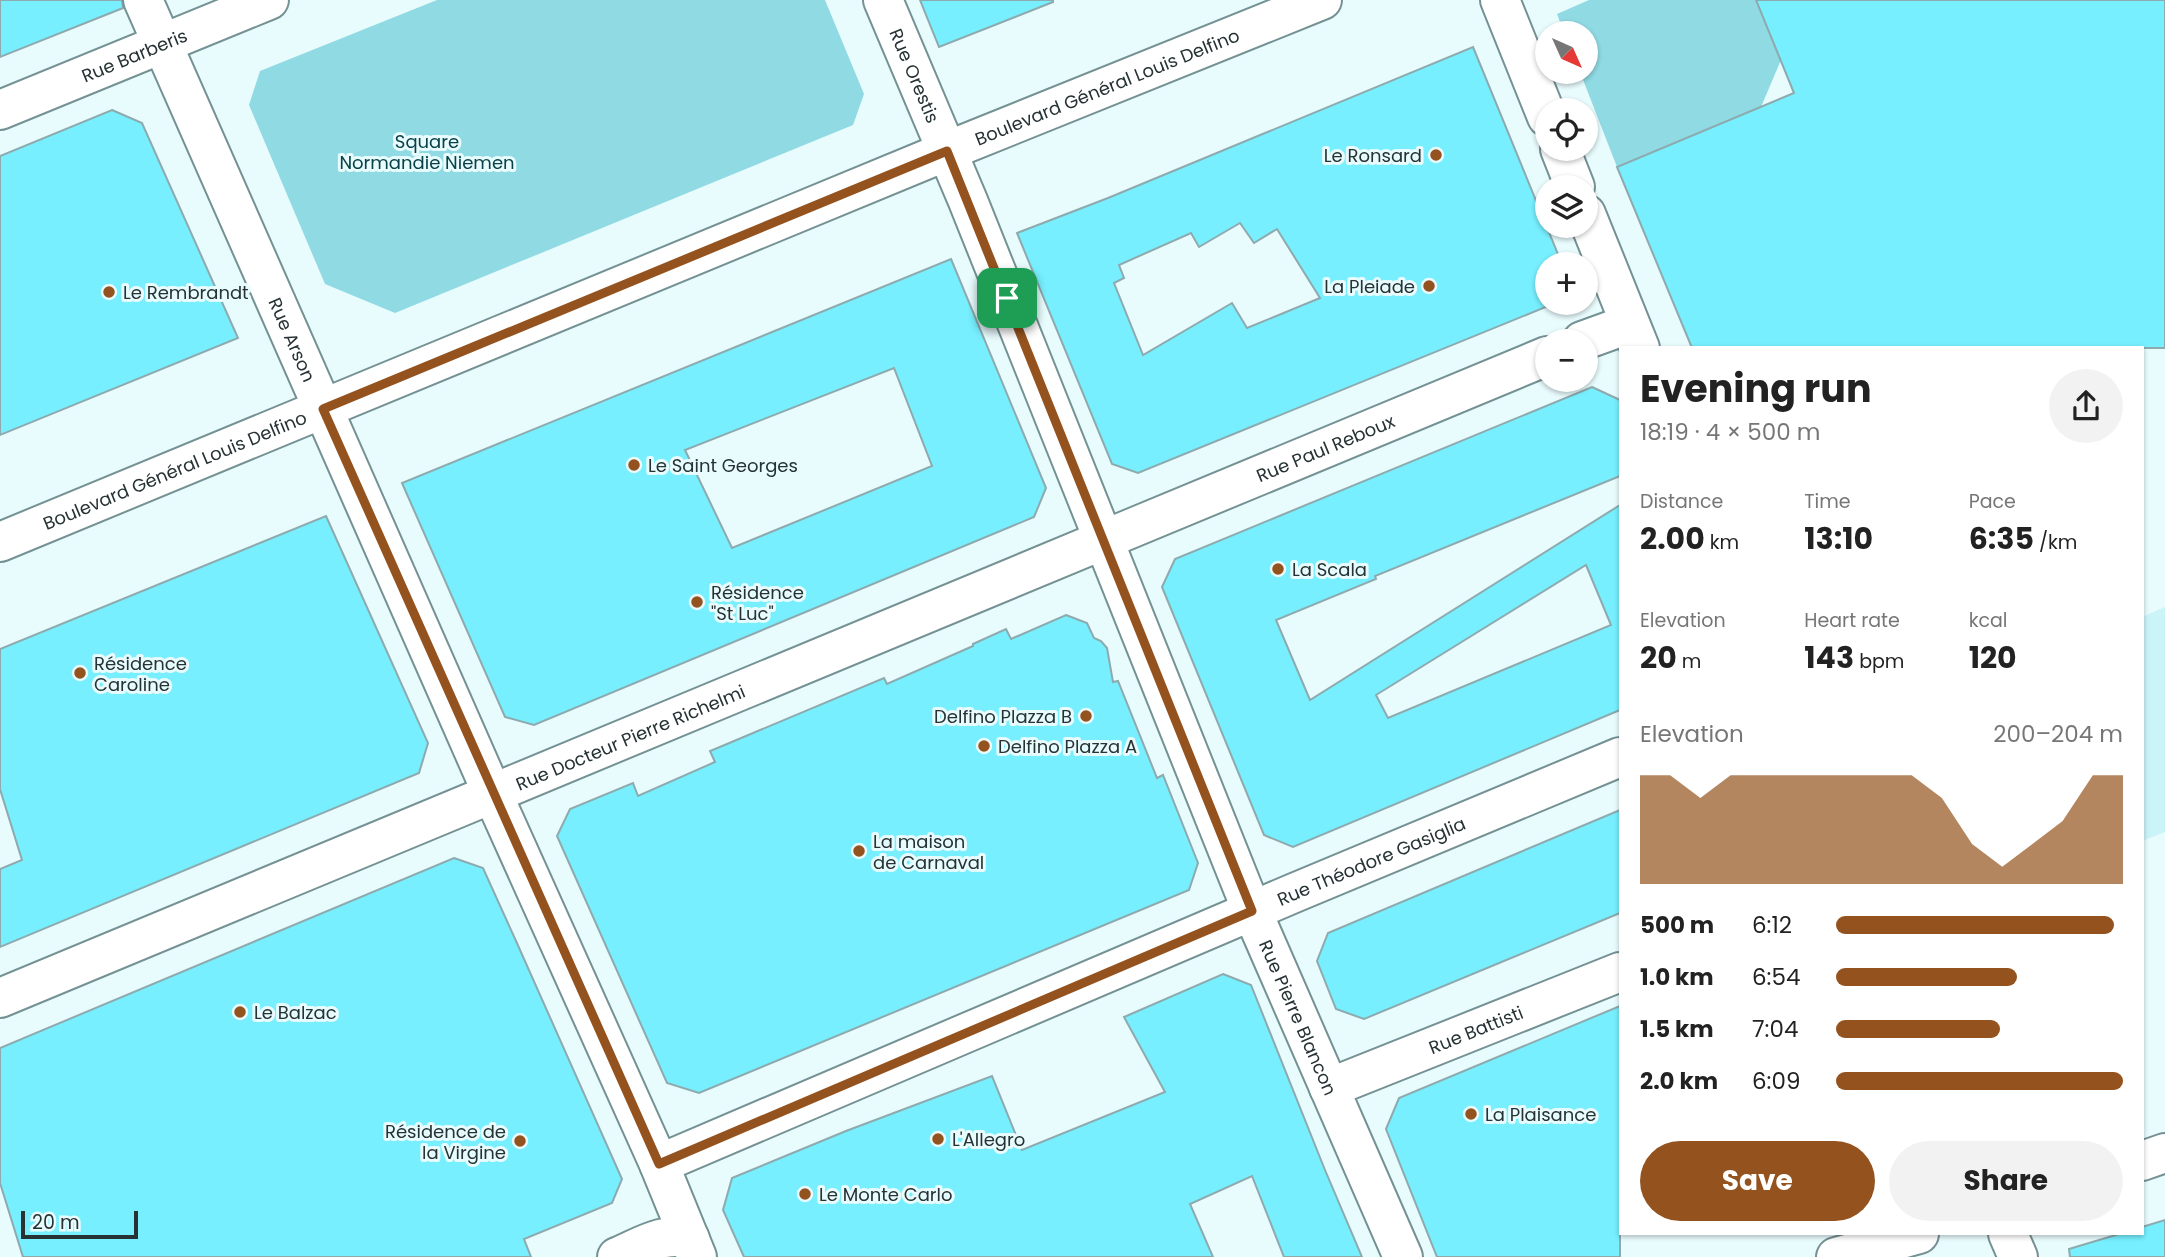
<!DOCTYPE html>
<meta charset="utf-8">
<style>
:root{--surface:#fff;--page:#f2f2f2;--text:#222;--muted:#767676;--accent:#94531e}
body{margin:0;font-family:Poppins,sans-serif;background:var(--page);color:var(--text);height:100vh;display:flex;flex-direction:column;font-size:26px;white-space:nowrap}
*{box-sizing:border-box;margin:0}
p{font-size:23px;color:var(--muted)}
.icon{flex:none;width:38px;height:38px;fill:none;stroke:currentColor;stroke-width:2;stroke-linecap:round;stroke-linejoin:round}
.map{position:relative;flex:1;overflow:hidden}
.details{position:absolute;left:1619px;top:346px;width:525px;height:889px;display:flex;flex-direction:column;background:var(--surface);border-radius:0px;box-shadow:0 2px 5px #0004}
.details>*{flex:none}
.needle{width:46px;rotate:135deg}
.controls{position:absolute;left:1535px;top:21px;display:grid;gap:14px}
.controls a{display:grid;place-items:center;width:63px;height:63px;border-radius:50%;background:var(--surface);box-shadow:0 2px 5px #0004;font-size:35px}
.scale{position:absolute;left:21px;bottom:18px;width:117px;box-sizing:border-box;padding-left:7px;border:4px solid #263234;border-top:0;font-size:19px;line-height:24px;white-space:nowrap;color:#263234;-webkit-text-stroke:5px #e8fbfd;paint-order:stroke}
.pin{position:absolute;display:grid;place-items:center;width:60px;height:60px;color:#fff;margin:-30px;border-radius:14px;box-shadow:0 4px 10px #0006}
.round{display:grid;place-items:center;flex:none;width:74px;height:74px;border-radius:37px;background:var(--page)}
.head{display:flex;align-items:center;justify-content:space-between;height:119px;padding:0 21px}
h1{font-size:38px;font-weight:700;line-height:52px}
.metrics{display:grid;grid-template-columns:repeat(3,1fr);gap:10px;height:119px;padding:7px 21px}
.metrics div{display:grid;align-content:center}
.metrics b{font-size:30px;font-weight:700}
.metrics small{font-size:19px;font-weight:400}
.metrics p{font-size:19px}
.chart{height:196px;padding:14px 21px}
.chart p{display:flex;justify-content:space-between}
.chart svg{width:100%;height:126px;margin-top:7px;fill:var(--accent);opacity:.7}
.cta{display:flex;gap:14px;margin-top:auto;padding:14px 21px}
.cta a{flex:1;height:80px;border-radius:42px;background:var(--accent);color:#fff;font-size:28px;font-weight:700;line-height:80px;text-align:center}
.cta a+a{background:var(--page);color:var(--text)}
ul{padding:0 21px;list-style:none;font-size:23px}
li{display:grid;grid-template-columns:112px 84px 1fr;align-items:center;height:52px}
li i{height:18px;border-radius:9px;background:var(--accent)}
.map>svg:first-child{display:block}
.built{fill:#cbf4f9}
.green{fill:#90dae3}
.building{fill:#77effe;stroke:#8daaae;stroke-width:2;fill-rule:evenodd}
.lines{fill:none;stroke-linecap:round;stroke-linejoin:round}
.minor-casing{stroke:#749194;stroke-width:42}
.major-casing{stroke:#749194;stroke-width:42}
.minor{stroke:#fff;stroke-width:38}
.major{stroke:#fff;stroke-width:38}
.route-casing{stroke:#fff;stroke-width:14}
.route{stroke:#94531e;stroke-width:9}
.poi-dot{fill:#94531e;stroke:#e8fbfd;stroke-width:2.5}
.labels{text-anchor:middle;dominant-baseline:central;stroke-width:6;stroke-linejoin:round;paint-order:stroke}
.street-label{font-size:18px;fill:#263234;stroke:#e8fbfd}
.park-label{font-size:18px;fill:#084248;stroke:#e8fbfd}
.poi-label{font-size:18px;fill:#263234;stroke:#e8fbfd;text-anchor:start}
</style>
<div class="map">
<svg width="2165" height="1257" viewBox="0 0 2165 1257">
<rect width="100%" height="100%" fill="#e8fbfd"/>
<!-- built -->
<polygon class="built" points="2165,607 2165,832 2142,841 2142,617"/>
<!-- green -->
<g class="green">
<polygon points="437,0 825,0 864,94 853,125 395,313 325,284 249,105 260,71"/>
<polygon points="1589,0 1756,0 1781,60 1761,107 1617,167 1580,72 1586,72 1586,33 1564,33 1557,14"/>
</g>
<!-- building -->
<g class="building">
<polygon points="0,0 122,0 123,8 0,57"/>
<polygon points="920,0 1053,0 1053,2 939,47"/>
<polygon points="1756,0 2165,0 2165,348 1692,348 1617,167 1794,93"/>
<path d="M1473,47l89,217h-15v39l6,1 -415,169 -26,-9 -95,-231 91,-35zM1240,223l14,20 23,-14 43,69 -73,30 -15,-25 -89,52 -29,-72 10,-5 -5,-13 72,-32 8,14z"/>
<polygon points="112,110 142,123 238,338 0,435 0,156"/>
<path d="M951,259l95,229 -12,29 -500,208 -29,-8 -103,-234zM894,368l38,98 -200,82 -47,-98z"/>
<path d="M1592,387l28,13v76l-245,100 1,3 -100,41 34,80 310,-195v205l-327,137 -29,-12 -102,-248 13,-28zM1586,565l25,60 -223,93 -12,-23z"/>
<polygon points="326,516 428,743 419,773 0,947 0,869 22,860 0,789 0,649"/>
<polygon points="1066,615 1087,623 1094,638 1101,641 1107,648 1113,682 1118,681 1157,778 1163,775 1198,863 1189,890 699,1093 667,1083 557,836 570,809 633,783 638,796 715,762 710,751 727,744 884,678 887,684 973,646 973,644 1006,629 1011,639"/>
<polygon points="1620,810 1620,913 1364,1019 1336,1009 1317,961 1328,933"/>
<polygon points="454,858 483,868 516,941 622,1179 612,1203 524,1239 531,1257 23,1257 0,1183 0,1048"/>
<polygon points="1223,974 1251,985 1325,1170 1362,1257 1284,1257 1252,1176 1190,1204 1213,1257 744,1257 723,1210 732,1178 846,1131 992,1076 1022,1150 1165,1092 1124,1017"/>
<polygon points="1620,1006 1620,1257 1437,1257 1386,1129 1399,1098"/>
<polygon points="2165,1220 2165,1257 2070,1257 2069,1249 2119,1234 2142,1234 2142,1227"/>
</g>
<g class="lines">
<defs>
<g id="minor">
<path id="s1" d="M883,0l85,201 284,710 151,346"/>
<polyline points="1500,0 1547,117"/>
<path id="s2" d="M0,110l269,-110"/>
<polyline points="1560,149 1575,187"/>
<polyline points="1586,214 1640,348"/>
<polyline points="1582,341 1629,324"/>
<path id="s3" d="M0,998c517,-212 1031,-429 1547,-642"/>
<path id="s4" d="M1329,1088l291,-116"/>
<path id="s5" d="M659,1164l635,-271 326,-136"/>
<polyline points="2008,1234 2018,1257"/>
</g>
<g id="major">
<path id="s6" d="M143,0l350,795 166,369 38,93"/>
<path id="s7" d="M0,542l947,-391 375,-151"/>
<polyline points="2142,1161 2165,1153"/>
<path d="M617,1257c24,-10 47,-26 73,-18"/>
<polyline points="1836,1257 1919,1234"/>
</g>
</defs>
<!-- minor casing -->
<use href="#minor" class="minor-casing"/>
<!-- major casing -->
<use href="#major" class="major-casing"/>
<!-- minor -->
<use href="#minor" class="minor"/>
<!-- major -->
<use href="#major" class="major"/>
</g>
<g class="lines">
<defs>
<polygon id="route" points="947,151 1252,911 659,1164 323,409"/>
</defs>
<!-- route casing -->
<use href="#route" class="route-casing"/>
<!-- route -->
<use href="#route" class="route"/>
</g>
<!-- markers -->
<g class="poi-dot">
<circle cx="1436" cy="155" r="7"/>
<circle cx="1429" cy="286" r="7"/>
<circle cx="109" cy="292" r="7"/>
<circle cx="634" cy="465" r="7"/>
<circle cx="1278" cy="569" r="7"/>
<circle cx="697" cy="602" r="7"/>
<circle cx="80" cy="673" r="7"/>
<circle cx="1086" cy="716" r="7"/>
<circle cx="984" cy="746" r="7"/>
<circle cx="859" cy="851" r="7"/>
<circle cx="240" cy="1012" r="7"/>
<circle cx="1471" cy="1114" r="7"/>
<circle cx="938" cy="1139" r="7"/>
<circle cx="520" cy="1141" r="7"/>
<circle cx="805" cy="1194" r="7"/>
</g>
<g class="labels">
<!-- street labels -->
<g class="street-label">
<text stroke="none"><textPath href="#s2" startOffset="145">Rue Barberis</textPath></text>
<text stroke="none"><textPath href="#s1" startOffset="82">Rue Orestis</textPath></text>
<text stroke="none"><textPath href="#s7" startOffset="1197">Boulevard Général Louis Delfino</textPath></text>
<text stroke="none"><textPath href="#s6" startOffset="371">Rue Arson</textPath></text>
<text stroke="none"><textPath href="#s3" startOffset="1435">Rue Paul Reboux</textPath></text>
<text stroke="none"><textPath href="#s7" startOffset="189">Boulevard Général Louis Delfino</textPath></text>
<text stroke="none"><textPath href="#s3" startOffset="682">Rue Docteur Pierre Richelmi</textPath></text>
<text stroke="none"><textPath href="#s5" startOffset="774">Rue Théodore Gasiglia</textPath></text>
<text stroke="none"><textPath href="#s1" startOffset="1099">Rue Pierre Blancon</textPath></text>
<text stroke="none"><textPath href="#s4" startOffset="158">Rue Battisti</textPath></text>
</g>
<!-- park labels -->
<g class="park-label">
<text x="427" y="141">Square<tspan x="427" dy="21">Normandie Niemen</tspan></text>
</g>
<!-- poi labels -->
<g class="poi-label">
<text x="1422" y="155" text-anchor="end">Le Ronsard</text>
<text x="1415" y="286" text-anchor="end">La Pleiade</text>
<text x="123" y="292">Le Rembrandt</text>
<text x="648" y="465">Le Saint Georges</text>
<text x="1292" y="569">La Scala</text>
<text x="711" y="592">Résidence<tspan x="711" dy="21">"St Luc"</tspan></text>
<text x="94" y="663">Résidence<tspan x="94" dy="21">Caroline</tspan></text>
<text x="1072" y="716" text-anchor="end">Delfino Plazza B</text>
<text x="998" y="746">Delfino Plazza A</text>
<text x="873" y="841">La maison<tspan x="873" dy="21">de Carnaval</tspan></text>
<text x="254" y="1012">Le Balzac</text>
<text x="1485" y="1114">La Plaisance</text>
<text x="506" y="1131" text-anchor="end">Résidence de<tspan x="506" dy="21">la Virgine</tspan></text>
<text x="952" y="1139">L'Allegro</text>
<text x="819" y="1194">Le Monte Carlo</text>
</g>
</g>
</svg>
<div class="controls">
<a><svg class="needle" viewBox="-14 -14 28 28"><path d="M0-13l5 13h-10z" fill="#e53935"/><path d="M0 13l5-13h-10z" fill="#767676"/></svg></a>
<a><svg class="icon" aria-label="locate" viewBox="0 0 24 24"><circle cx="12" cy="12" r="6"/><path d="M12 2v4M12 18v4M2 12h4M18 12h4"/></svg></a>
<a><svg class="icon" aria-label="layers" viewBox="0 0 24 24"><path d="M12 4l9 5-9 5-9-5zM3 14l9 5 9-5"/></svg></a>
<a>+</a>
<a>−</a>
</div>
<div class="scale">20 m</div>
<div class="pin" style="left:1007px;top:298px;background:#1e9e55"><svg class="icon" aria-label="arrive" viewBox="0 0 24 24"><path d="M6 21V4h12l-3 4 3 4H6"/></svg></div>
<section class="details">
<div class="head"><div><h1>Evening run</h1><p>18:19 · 4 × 500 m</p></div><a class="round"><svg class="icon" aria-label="share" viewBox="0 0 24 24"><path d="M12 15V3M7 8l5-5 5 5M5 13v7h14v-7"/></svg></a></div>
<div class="metrics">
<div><p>Distance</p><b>2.00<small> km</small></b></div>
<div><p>Time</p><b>13:10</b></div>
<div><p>Pace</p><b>6:35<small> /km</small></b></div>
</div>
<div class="metrics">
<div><p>Elevation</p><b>20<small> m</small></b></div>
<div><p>Heart rate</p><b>143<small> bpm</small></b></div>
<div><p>kcal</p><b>120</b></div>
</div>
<div class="chart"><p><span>Elevation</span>200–204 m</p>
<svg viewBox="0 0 160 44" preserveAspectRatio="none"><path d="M0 44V6L10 6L20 14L30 6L40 6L50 6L60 6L70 6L80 6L90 6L100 14L110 30L120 38L130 30L140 22L150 6L160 6V44z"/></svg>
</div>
<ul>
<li><b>500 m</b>6:12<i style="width:97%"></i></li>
<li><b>1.0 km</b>6:54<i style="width:63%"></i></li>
<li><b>1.5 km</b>7:04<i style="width:57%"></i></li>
<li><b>2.0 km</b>6:09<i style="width:100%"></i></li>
</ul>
<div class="cta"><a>Save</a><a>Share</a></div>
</section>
</div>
